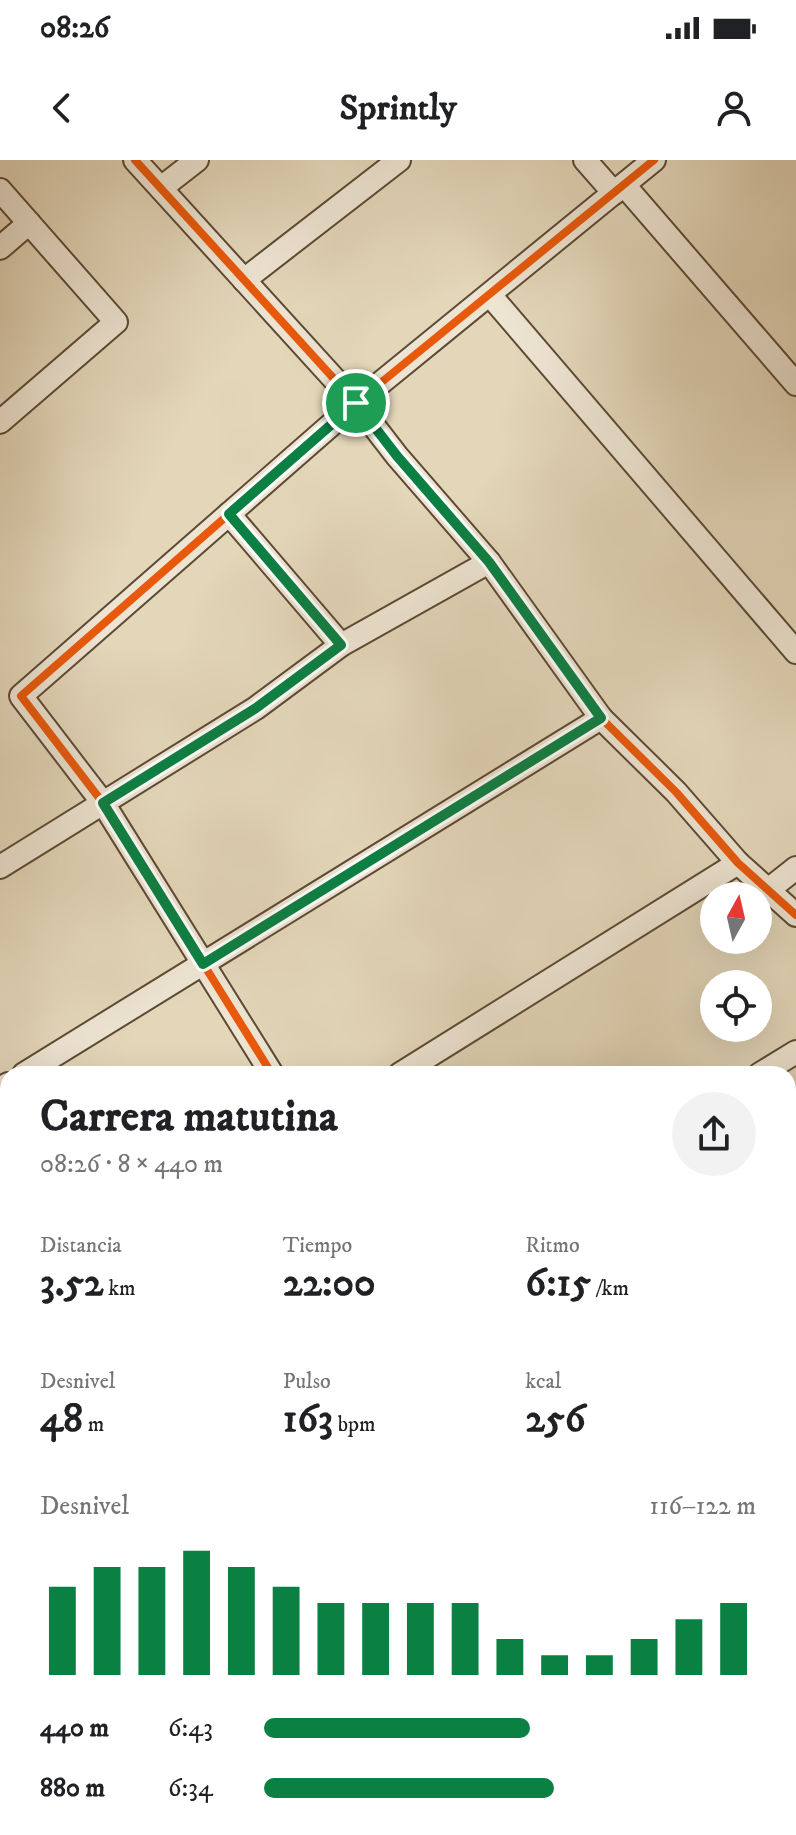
<!DOCTYPE html>
<html lang="es">
<meta charset="utf-8">
<style>
:root{--surface:#fff;--page:#f2f2f2;--text:#202124;--muted:#757577;--accent:#0b8043}
body{margin:0;font-family:"IM FELL DW Pica",serif;background:var(--page);color:var(--text);height:100vh;display:flex;flex-direction:column;font-size:30px;white-space:nowrap}
*{box-sizing:border-box;margin:0}
p{font-size:26px;color:var(--muted)}
.icon{flex:none;width:44px;height:44px;fill:none;stroke:currentColor;stroke-width:2;stroke-linecap:round;stroke-linejoin:round}
.map{position:relative;flex:1;overflow:hidden}
.side{position:absolute;left:0px;top:906px;width:796px;height:770px;display:flex;flex-direction:column;background:var(--surface);border-radius:24px 24px 0 0;box-shadow:0 8px 32px #0002}
.side>*{flex:none}
.needle{width:52px;rotate:8deg}
.controls{position:absolute;left:700px;top:722px;display:grid;gap:16px}
.controls a{display:grid;place-items:center;width:72px;height:72px;border-radius:50%;background:var(--surface);box-shadow:0 8px 32px #0002;font-size:40px}
.pin{position:absolute;display:grid;place-items:center;width:68px;height:68px;color:#fff;margin:-34px;border:4px solid #fff;border-radius:50%;box-shadow:0 2px 8px #0007}
.round{display:grid;place-items:center;flex:none;width:84px;height:84px;border-radius:42px;background:var(--page)}
.summary{display:flex;align-items:center;justify-content:space-between;height:136px;padding:0 40px}
h1{font-size:44px;font-weight:800;line-height:60px}
.figures{display:grid;grid-template-columns:repeat(3,1fr);gap:12px;height:136px;padding:8px 40px}
.figures div{display:grid;align-content:center}
.figures b{font-size:40px;font-weight:800}
.figures small{font-size:22px;font-weight:400}
.figures p{font-size:22px}
.chart{height:224px;padding:16px 40px}
.chart p{display:flex;justify-content:space-between}
.chart svg{width:100%;height:144px;margin-top:8px;stroke:var(--accent);stroke-width:6}
ul{padding:0 40px;list-style:none;font-size:26px}
li{display:grid;grid-template-columns:128px 96px 1fr;align-items:center;height:60px}
li i{height:20px;border-radius:10px;background:var(--accent)}
.status{display:flex;justify-content:space-between;align-items:center;height:56px;padding:0 40px;background:var(--surface);direction:ltr}
.status svg{height:22px;fill:currentColor}
header{display:flex;justify-content:space-between;align-items:center;height:104px;padding:0 40px;background:var(--surface);font-size:36px;font-weight:800}
.map>svg:first-child{display:block}
.green{fill:#babc8b;stroke:#746c49;stroke-width:2}
.lines{fill:none;stroke-linecap:round;stroke-linejoin:round}
.street-casing{stroke:#5c4a34;stroke-width:26}
.street{stroke:#ede4d2;stroke-width:22}
.cycleway-casing{stroke:#ede4d2;stroke-width:13}
.cycleway{stroke:#e8590c;stroke-width:8}
.route-casing{stroke:#fff;stroke-width:16}
.route{stroke:#0b8043;stroke-width:10}
</style>
<div class="status"><b>08:26</b><svg viewBox="0 0 49 12"><path d="M0 12V9h3v3zM5 12V6h3v6zM10 12V3h3v9zM15 12V0h3v12zM26 1h20v11H26zM47 4h2v5h-2z"/></svg></div>
<header><svg class="icon" aria-label="back" viewBox="0 0 24 24"><path d="M15 5l-7 7 7 7"/></svg>Sprintly<svg class="icon" aria-label="person" viewBox="0 0 24 24"><circle cx="12" cy="8" r="4"/><path d="M4 21q1-7 8-7t8 7"/></svg></header>
<div class="map">
<svg width="796" height="1675" viewBox="0 0 796 1675">
<rect width="100%" height="100%" fill="#e3d6b9"/>
<filter id="stains"><feTurbulence type="fractalNoise" baseFrequency=".0025" numOctaves="4"/><feColorMatrix values="0 0 0 0 .2 0 0 0 0 .09 0 0 0 0 .02 0 0 0 .5 -.17"/></filter>
<radialGradient id="worn" r=".72"><stop offset=".6" stop-color="#630" stop-opacity="0"/><stop offset="1" stop-color="#630" stop-opacity=".3"/></radialGradient>
<!-- green -->
<polygon class="green" points="796,1192 796,1447 788,1440 788,1200"/>
<g class="lines">
<defs>
<g id="street">
<polyline points="135,0 356,243 397,296 489,402 601,558 676,632 738,703 796,755"/>
<polyline points="585,0 614,33"/>
<polyline points="624,25 796,224"/>
<polyline points="161,28 197,0"/>
<polyline points="0,30 116,162 0,262"/>
<polyline points="0,88 29,63"/>
<polyline points="244,120 399,0"/>
<polyline points="490,135 796,492"/>
<polyline points="229,354 341,485"/>
<polyline points="0,707 256,548 341,485 489,402"/>
<polyline points="768,730 796,708"/>
<polyline points="24,914 601,558"/>
<polyline points="272,914 103,643 21,536 356,243 654,0"/>
<polyline points="400,914 738,703"/>
<polyline points="760,914 796,892"/>
<polyline points="0,929 8,924"/>
<polyline points="788,1020 796,1030"/>
<polyline points="0,1064 8,1072"/>
<polyline points="788,1183 796,1175"/>
<polyline points="0,1199 8,1192"/>
<polyline points="0,1315 8,1322"/>
<polyline points="788,1469 796,1476"/>
<polyline points="0,1668 7,1675"/>
<polyline points="378,1668 386,1675"/>
<polyline points="707,1668 714,1675"/>
<polyline points="177,1675 184,1668"/>
</g>
</defs>
<!-- street casing -->
<use href="#street" class="street-casing"/>
<!-- street -->
<use href="#street" class="street"/>
<defs>
<g id="cycleway">
<polyline points="135,0 356,243 397,296 489,402 601,558 676,632 738,703 796,755"/>
<polyline points="272,914 103,643 21,536 356,243 654,0"/>
</g>
</defs>
<!-- cycleway casing -->
<use href="#cycleway" class="cycleway-casing"/>
<!-- cycleway -->
<use href="#cycleway" class="cycleway"/>
</g>
<g class="lines">
<defs>
<polygon id="route" points="356,243 397,296 489,402 601,558 203,804 103,643 256,548 341,485 229,354"/>
</defs>
<!-- route casing -->
<use href="#route" class="route-casing"/>
<!-- route -->
<use href="#route" class="route"/>
</g>
<rect width="100%" height="100%" filter="url(#stains)"/>
<rect width="100%" height="100%" fill="url(#worn)"/>
</svg>
<div class="controls">
<a><svg class="needle" viewBox="-14 -14 28 28"><path d="M0-13l5 13h-10z" fill="#e53935"/><path d="M0 13l5-13h-10z" fill="#757577"/></svg></a>
<a><svg class="icon" aria-label="locate" viewBox="0 0 24 24"><circle cx="12" cy="12" r="6"/><path d="M12 2v4M12 18v4M2 12h4M18 12h4"/></svg></a>
</div>
<div class="pin" style="left:356px;top:243px;background:#1e9e55"><svg class="icon" aria-label="arrive" viewBox="0 0 24 24"><path d="M6 21V4h12l-3 4 3 4H6"/></svg></div>
<section class="side">
<div class="summary"><div><h1>Carrera matutina</h1><p>08:26 · 8 × 440 m</p></div><a class="round"><svg class="icon" aria-label="share" viewBox="0 0 24 24"><path d="M12 15V3M7 8l5-5 5 5M5 13v7h14v-7"/></svg></a></div>
<div class="figures">
<div><p>Distancia</p><b>3.52<small> km</small></b></div>
<div><p>Tiempo</p><b>22:00</b></div>
<div><p>Ritmo</p><b>6:15<small> /km</small></b></div>
</div>
<div class="figures">
<div><p>Desnivel</p><b>48<small> m</small></b></div>
<div><p>Pulso</p><b>163<small> bpm</small></b></div>
<div><p>kcal</p><b>256</b></div>
</div>
<div class="chart"><p><span>Desnivel</span>116–122 m</p>
<svg viewBox="0 0 160 44" preserveAspectRatio="none"><path d="M5 44V17M15 44V11M25 44V11M35 44V6M45 44V11M55 44V17M65 44V22M75 44V22M85 44V22M95 44V22M105 44V33M115 44V38M125 44V38M135 44V33M145 44V27M155 44V22"/></svg>
</div>
<ul>
<li><b>440 m</b>6:43<i style="width:54%"></i></li>
<li><b>880 m</b>6:34<i style="width:59%"></i></li>
</ul>
</section>
</div>
